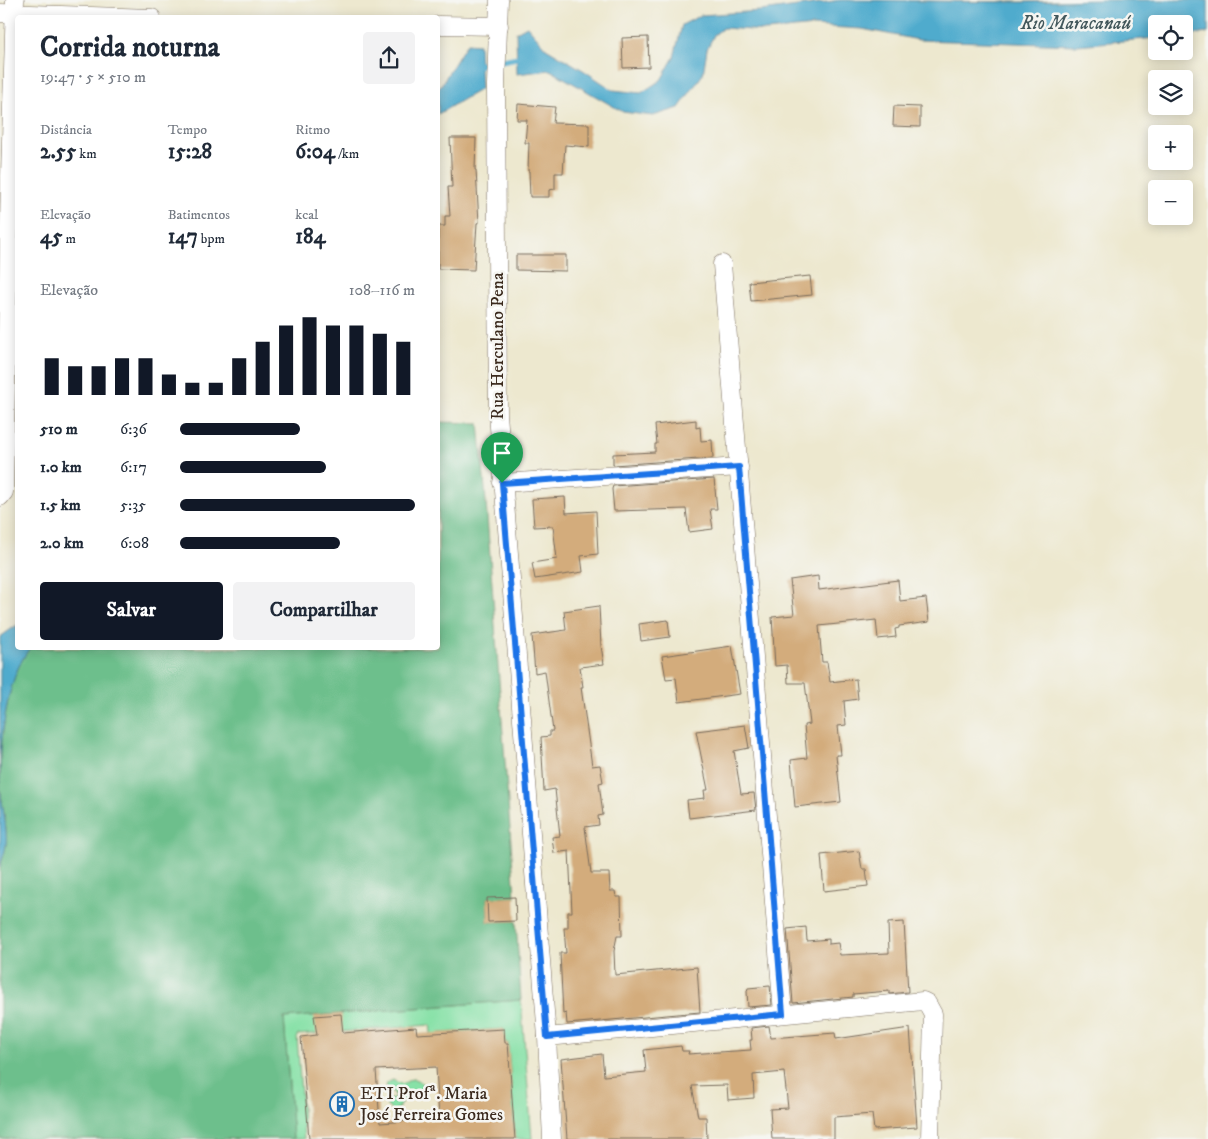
<!DOCTYPE html>
<html lang="pt">
<meta charset="utf-8">
<style>
:root{--surface:#fff;--page:#f2f2f3;--text:#1f2937;--muted:#747a83;--accent:#111827}
body{margin:0;font-family:"IM FELL DW Pica",serif;background:var(--page);color:var(--text);height:100vh;display:flex;flex-direction:column;font-size:19px;white-space:nowrap}
*{box-sizing:border-box;margin:0}
p{font-size:16px;color:var(--muted)}
.icon{flex:none;width:28px;height:28px;fill:none;stroke:currentColor;stroke-width:2;stroke-linecap:round;stroke-linejoin:round}
.map{position:relative;flex:1;overflow:hidden}
.sheet{position:absolute;left:15px;top:15px;width:425px;height:635px;display:flex;flex-direction:column;background:var(--surface);border-radius:5px;box-shadow:0 2px 12px #0003}
.sheet>*{flex:none}
.controls{position:absolute;left:1148px;top:15px;display:grid;gap:10px}
.controls a{display:grid;place-items:center;width:45px;height:45px;border-radius:5px;background:var(--surface);box-shadow:0 2px 12px #0003;font-size:25px}
.pin{position:absolute;display:grid;place-items:center;width:42px;height:42px;color:#fff;margin:-51px -21px;border-radius:50% 50% 50% 0;rotate:-45deg;box-shadow:0 0 5px #0007}
.pin .icon{rotate:45deg}
.round{display:grid;place-items:center;flex:none;width:52px;height:52px;border-radius:5px;background:var(--page)}
.head{display:flex;align-items:center;justify-content:space-between;height:85px;padding:0 25px}
h1{font-size:28px;font-weight:700;line-height:38px}
.metrics{display:grid;grid-template-columns:repeat(3,1fr);gap:8px;height:85px;padding:5px 25px}
.metrics div{display:grid;align-content:center}
.metrics b{font-size:21px;font-weight:700}
.metrics small{font-size:14px;font-weight:400}
.metrics p{font-size:14px}
.chart{height:140px;padding:10px 25px}
.chart p{display:flex;justify-content:space-between}
.chart svg{width:100%;height:90px;margin-top:5px;stroke:var(--accent);stroke-width:6}
.action{display:flex;gap:10px;margin-top:auto;padding:10px 25px}
.action a{flex:1;height:58px;border-radius:5px;background:var(--accent);color:#fff;font-size:20px;font-weight:700;line-height:58px;text-align:center}
.action a+a{background:var(--page);color:var(--text)}
ul{padding:0 25px;list-style:none;font-size:16px}
li{display:grid;grid-template-columns:80px 60px 1fr;align-items:center;height:38px}
li i{height:12px;border-radius:6px;background:var(--accent)}
.map>svg:first-child{display:block}
.green{fill:#87e1a7;stroke:#618662}
.forest{fill:#6dbf8c;stroke:#547455}
.water{fill:#4fabcd;stroke:#456a76}
.lines{fill:none;stroke-linecap:round;stroke-linejoin:round}
.stream{stroke:#4fabcd;stroke-width:6}
.building{fill:#d3ac7c;fill-rule:evenodd}
.street-casing{stroke:#796c5c;stroke-width:19}
.street{stroke:#fff;stroke-width:18}
.route-casing{stroke:#fff;stroke-width:10}
.route{stroke:#1a73e8;stroke-width:6}
.labels{text-anchor:middle;dominant-baseline:central;stroke-width:5;stroke-linejoin:round;paint-order:stroke}
.street-label{font-size:18px;fill:#3b2a1e;stroke:#f6f6f2}
.poi-label{font-size:18px;fill:#3b2a1e;stroke:#f6f6f2;text-anchor:start}
.water-label{font-size:19px;font-style:italic;fill:#42575b;stroke:#f6f6f2}
</style>
<div class="map">
<svg width="1208" height="1139" viewBox="0 0 1208 1139">
<rect width="100%" height="100%" fill="#f6f6f2"/>
<filter id="ink" filterUnits="userSpaceOnUse"><feTurbulence type="fractalNoise" baseFrequency=".02" numOctaves="2"/><feDisplacementMap in="SourceGraphic" scale="10" xChannelSelector="R" yChannelSelector="G"/><feConvolveMatrix kernelMatrix="1 2 1 2 8 2 1 2 1" color-interpolation-filters="sRGB"/></filter>
<filter id="wash" filterUnits="userSpaceOnUse"><feTurbulence type="fractalNoise" baseFrequency=".0096" numOctaves="4" result="noise"/><feDisplacementMap in="SourceGraphic" scale="20" xChannelSelector="R" yChannelSelector="G"/><feGaussianBlur stdDeviation="1.12" result="paint"/><feColorMatrix in="noise" values="0 0 0 0 0 0 0 0 0 0 0 0 0 0 0 0 0 1.4 0 .05"/><feComposite in="paint" operator="in"/></filter>
<g filter="url(#wash)">
<rect width="100%" height="100%" fill="#ede8cf"/>
<!-- green -->
<g class="green">
<polygon points="521,1000 532,1139 515,1139 508,1043 505,1043 504,1029 439,1033 433,1047 430,1025 297,1035 304,1139 293,1139 284,1018"/>
<path d="M412,1079c8,0 13,5 11,14 -11,9 -18,-2 -25,16l-6,2 -5,-5v-4l3,-3 5,-1 -1,-6 -8,-2 1,-7 6,-3c11,6 8,4 19,-1z"/>
</g>
<!-- forest -->
<path class="forest" d="M438,422l41,1 6,66 30,408 -28,1 1,24 28,-1 5,79 -237,18 9,121h-293v-272c2,-7 5,-15 6,-22 2,-17 -5,-43 -6,-61 0,-40 5,-105 30,-136h408z"/>
<!-- water -->
<g class="water">
<polygon points="841,0 1021,2 1102,0 1208,0 1208,33 1184,36 1184,24 1156,24 1156,38 1077,45 919,40 862,29 813,26 767,31 723,28 714,35 707,49 703,74 679,108 653,116 623,112 550,70 517,74 516,32 527,26 546,48 583,70 613,90 641,93 661,80 674,57 682,25 701,15 761,11"/>
<polygon points="467,43 479,44 481,89 438,114 438,90"/>
<path d="M17,625l1,23h12c-25,31 -30,96 -30,136 1,18 8,44 6,61 -1,7 -4,15 -6,22v-230z"/>
</g>
<g class="lines">
<!-- stream -->
<polyline class="stream" points="473,66 525,56"/>
</g>
<g id="blocks">
<!-- building -->
<g class="building">
<polygon points="648,37 649,67 623,68 622,38"/>
<polygon points="518,104 555,107 553,123 589,124 589,147 565,145 563,173 555,173 555,189 549,190 549,197 530,197 529,171 528,171 529,143 525,143 527,120 517,120"/>
<polygon points="894,106 920,107 920,127 893,126"/>
<polygon points="450,138 476,138 475,170 476,170 479,223 477,223 474,270 438,269 438,226 445,226 445,216 450,216 448,187 452,187"/>
<polygon points="516,255 566,255 566,271 516,270"/>
<polygon points="810,276 812,295 751,301 749,282"/>
<polygon points="696,420 696,428 700,427 701,441 712,440 713,458 613,465 613,454 655,452 655,444 657,444 655,425"/>
<polygon points="714,479 717,509 710,509 713,529 689,532 686,509 614,511 612,489 613,486"/>
<polygon points="565,497 566,513 596,511 598,554 581,556 583,572 535,579 532,563 557,559 553,526 534,527 532,499"/>
<polygon points="818,576 819,590 898,580 900,601 926,598 929,622 899,626 899,628 895,629 896,637 878,639 876,620 819,626 822,662 827,662 830,682 856,679 858,699 844,701 846,725 838,726 841,755 836,755 841,802 795,807 791,760 807,758 804,725 810,724 805,683 788,683 787,665 775,666 772,617 794,615 790,580"/>
<polygon points="599,606 601,646 604,664 580,667 583,687 581,687 592,766 600,765 603,782 599,783 603,815 598,816 599,825 585,827 591,873 609,873 610,891 615,891 616,897 621,897 622,936 617,936 614,951 615,975 697,967 700,1012 567,1024 566,1013 563,1014 560,953 566,953 564,928 568,928 568,912 572,912 569,851 554,853 552,837 560,836 555,789 544,791 541,737 550,736 550,731 553,731 545,671 535,673 532,635 566,630 564,611"/>
<polygon points="668,620 670,637 641,641 639,624"/>
<polygon points="732,646 740,694 679,702 676,678 666,679 662,656"/>
<polygon points="745,725 749,748 734,751 741,794 754,793 756,810 689,818 687,800 705,798 704,790 708,790 696,731"/>
<polygon points="859,851 862,869 866,869 868,886 824,891 821,855"/>
<polygon points="515,897 516,921 488,922 487,898"/>
<polygon points="904,922 908,992 889,994 889,991 853,994 853,997 793,1003 787,929 806,927 807,941 829,939 829,944 838,943 840,955 889,953 888,923"/>
<polygon points="770,986 772,1005 748,1007 747,991 748,988"/>
<path d="M341,1014l2,19 73,-6 1,7 87,-5 1,14h3l7,96h-206l-8,-102 16,-2 -3,-19zM436,1067l3,52 -59,4 -4,-53z"/>
<polygon points="769,1026 771,1038 835,1033 836,1039 910,1028 917,1127 874,1130 872,1114 834,1117 834,1139 772,1139 770,1109 788,1108 784,1072 753,1075 754,1098 728,1100 727,1085 692,1086 698,1117 706,1117 707,1139 567,1139 561,1059 602,1054 604,1076 646,1072 644,1050 681,1046 682,1051 689,1051 688,1054 751,1050 750,1040 752,1040 751,1028"/>
</g>
</g>
</g>
<g filter="url(#ink)">
<use href="#blocks" fill-opacity="0" stroke="#796c5c" stroke-width="1"/>
<g class="lines">
<defs>
<g id="street">
<polyline points="499,0 496,85 498,414 547,1037 552,1139"/>
<polyline points="0,13 152,18"/>
<polyline points="438,25 499,26"/>
<polyline points="722,264 783,1013"/>
<polyline points="502,483 739,467"/>
<polyline points="0,497 4,492 10,176 15,0"/>
<polyline points="547,1037 923,1001 927,1003 933,1014 930,1139"/>
</g>
</defs>
<!-- street casing -->
<use href="#street" class="street-casing"/>
<!-- street -->
<use href="#street" class="street"/>
</g>
</g>
<g class="lines" filter="url(#ink)">
<defs>
<polygon id="route" points="739,467 783,1014 547,1037 502,483"/>
</defs>
<!-- route casing -->
<use href="#route" class="route-casing"/>
<!-- route -->
<use href="#route" class="route"/>
</g>
<!-- icons -->
<defs>
<symbol id="building-ring" viewBox="-11 -11 22 22"><circle r="9.5" fill="#f6f6f2" stroke="#1f6fb2" stroke-width="1.5"/><path d="M-4-6H4V6H1V3H-1V6H-4ZM-2.5-4.3h1.7v1.8h-1.7ZM.8-4.3h1.7v1.8H.8ZM-2.5-1h1.7V.8h-1.7ZM.8-1h1.7V.8H.8Z" fill="#1f6fb2"/></symbol>
</defs>
<g fill-rule="evenodd">
<use href="#building-ring" x="328" y="1090" width="28" height="28"/>
</g>
<g class="labels">
<!-- street labels -->
<g class="street-label">
<text transform="translate(498 346) rotate(-90)">Rua Herculano Pena</text>
</g>
<!-- poi labels -->
<g class="poi-label">
<text x="360" y="1094">ETI Profª. Maria<tspan x="360" dy="21">José Ferreira Gomes</tspan></text>
</g>
<!-- water labels -->
<g class="water-label">
<text x="1076" y="23">Rio Maracanaú</text>
</g>
</g>
</svg>
<div class="controls">
<a><svg class="icon" aria-label="locate" viewBox="0 0 24 24"><circle cx="12" cy="12" r="6"/><path d="M12 2v4M12 18v4M2 12h4M18 12h4"/></svg></a>
<a><svg class="icon" aria-label="layers" viewBox="0 0 24 24"><path d="M12 4l9 5-9 5-9-5zM3 14l9 5 9-5"/></svg></a>
<a>+</a>
<a>−</a>
</div>
<div class="pin" style="left:502px;top:483px;background:#1e9e55"><svg class="icon" aria-label="arrive" viewBox="0 0 24 24"><path d="M6 21V4h12l-3 4 3 4H6"/></svg></div>
<section class="sheet">
<div class="head"><div><h1>Corrida noturna</h1><p>19:47 · 5 × 510 m</p></div><a class="round"><svg class="icon" aria-label="share" viewBox="0 0 24 24"><path d="M12 15V3M7 8l5-5 5 5M5 13v7h14v-7"/></svg></a></div>
<div class="metrics">
<div><p>Distância</p><b>2.55<small> km</small></b></div>
<div><p>Tempo</p><b>15:28</b></div>
<div><p>Ritmo</p><b>6:04<small> /km</small></b></div>
</div>
<div class="metrics">
<div><p>Elevação</p><b>45<small> m</small></b></div>
<div><p>Batimentos</p><b>147<small> bpm</small></b></div>
<div><p>kcal</p><b>184</b></div>
</div>
<div class="chart"><p><span>Elevação</span>108–116 m</p>
<svg viewBox="0 0 160 44" preserveAspectRatio="none"><path d="M5 44V26M15 44V30M25 44V30M35 44V26M45 44V26M55 44V34M65 44V38M75 44V38M85 44V26M95 44V18M105 44V10M115 44V6M125 44V10M135 44V10M145 44V14M155 44V18"/></svg>
</div>
<ul>
<li><b>510 m</b>6:36<i style="width:51%"></i></li>
<li><b>1.0 km</b>6:17<i style="width:62%"></i></li>
<li><b>1.5 km</b>5:35<i style="width:100%"></i></li>
<li><b>2.0 km</b>6:08<i style="width:68%"></i></li>
</ul>
<div class="action"><a>Salvar</a><a>Compartilhar</a></div>
</section>
</div>
